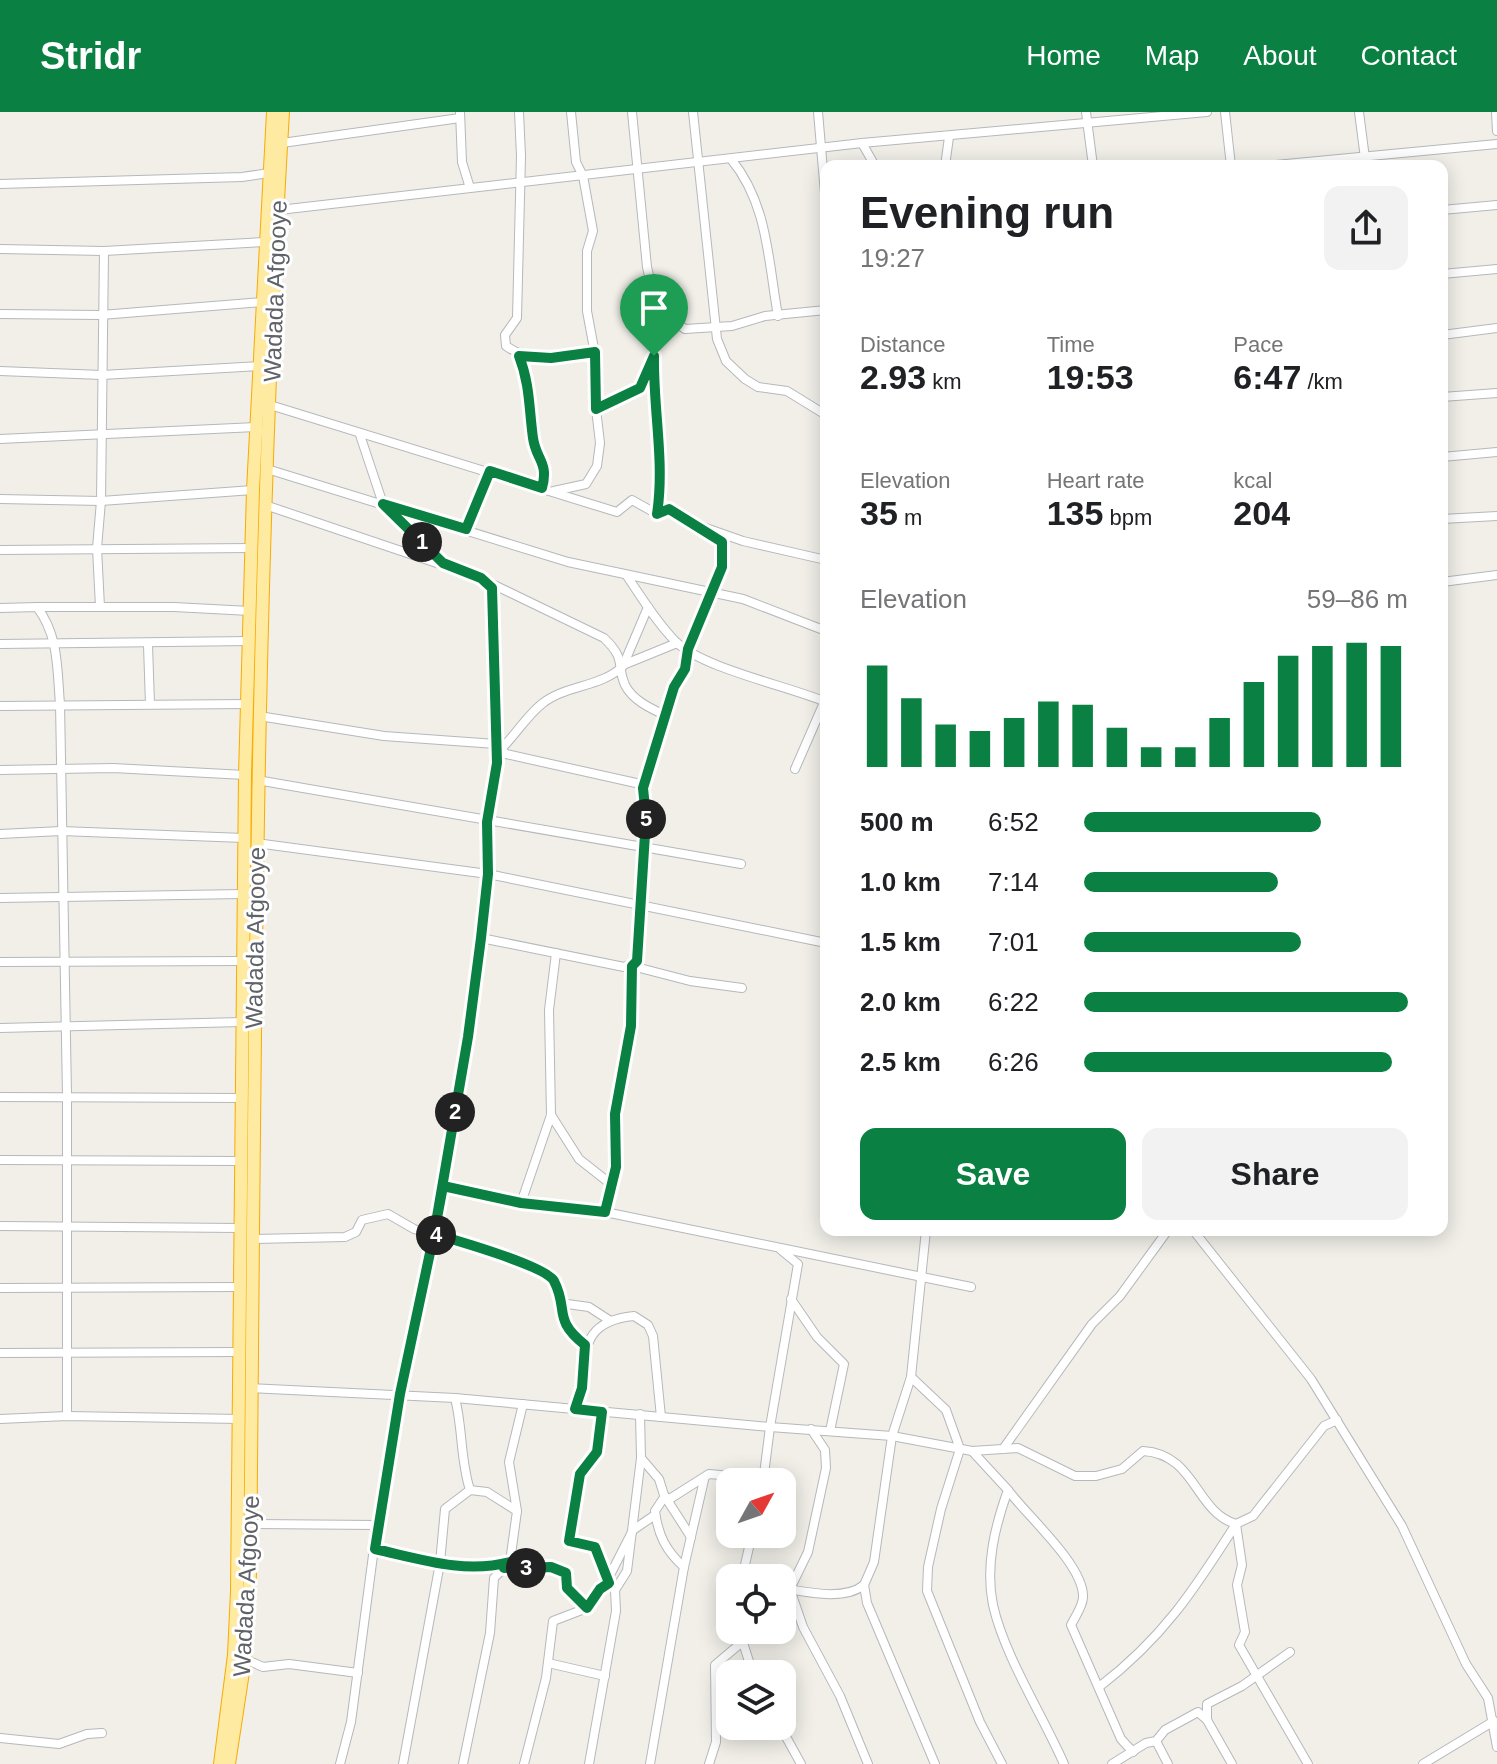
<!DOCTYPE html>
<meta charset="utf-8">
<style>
:root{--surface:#fff;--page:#f2f2f2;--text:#202124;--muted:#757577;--accent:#0b8043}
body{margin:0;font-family:Helvetica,sans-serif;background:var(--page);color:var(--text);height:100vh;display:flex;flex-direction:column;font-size:30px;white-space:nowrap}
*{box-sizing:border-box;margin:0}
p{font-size:26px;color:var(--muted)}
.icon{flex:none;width:44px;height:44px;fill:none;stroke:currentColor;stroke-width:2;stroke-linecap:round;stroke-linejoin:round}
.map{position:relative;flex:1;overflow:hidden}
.sheet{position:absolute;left:820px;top:48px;width:628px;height:1076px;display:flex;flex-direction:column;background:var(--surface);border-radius:16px;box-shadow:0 4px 20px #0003}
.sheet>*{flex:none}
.needle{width:52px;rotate:50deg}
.tools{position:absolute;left:716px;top:1356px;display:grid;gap:16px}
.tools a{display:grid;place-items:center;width:80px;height:80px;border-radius:16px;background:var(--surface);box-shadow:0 4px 20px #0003;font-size:40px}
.pin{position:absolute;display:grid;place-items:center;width:68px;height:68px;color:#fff;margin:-82px -34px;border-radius:50% 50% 50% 0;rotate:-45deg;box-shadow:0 0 8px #0007}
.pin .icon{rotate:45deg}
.km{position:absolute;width:40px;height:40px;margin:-20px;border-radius:50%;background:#222;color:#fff;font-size:22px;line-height:40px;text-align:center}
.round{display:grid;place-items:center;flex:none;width:84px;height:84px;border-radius:16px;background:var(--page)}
.overview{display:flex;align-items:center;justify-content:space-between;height:136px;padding:0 40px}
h1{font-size:44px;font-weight:700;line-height:60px}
.stats{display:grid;grid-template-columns:repeat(3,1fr);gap:12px;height:136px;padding:8px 40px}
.stats div{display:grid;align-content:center}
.stats b{font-size:34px;font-weight:700}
.stats small{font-size:22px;font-weight:400}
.stats p{font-size:22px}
.chart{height:224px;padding:16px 40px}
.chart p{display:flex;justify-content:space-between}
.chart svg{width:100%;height:144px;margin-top:8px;stroke:var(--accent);stroke-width:6}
.action{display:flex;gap:16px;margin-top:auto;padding:16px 40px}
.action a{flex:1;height:92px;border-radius:16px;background:var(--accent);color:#fff;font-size:32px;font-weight:700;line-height:92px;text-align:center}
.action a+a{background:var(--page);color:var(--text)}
ul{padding:0 40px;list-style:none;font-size:26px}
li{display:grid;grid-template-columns:128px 96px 1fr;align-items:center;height:60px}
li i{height:20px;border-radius:10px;background:var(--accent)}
header{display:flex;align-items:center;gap:48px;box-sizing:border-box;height:112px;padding:0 40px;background:var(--accent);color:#fff}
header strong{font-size:38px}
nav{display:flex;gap:44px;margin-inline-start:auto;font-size:28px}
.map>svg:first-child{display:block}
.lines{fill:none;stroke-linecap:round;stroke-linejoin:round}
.minor-casing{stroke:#b5b8bc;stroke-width:10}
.trunk-casing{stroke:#f9ab00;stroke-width:14}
.minor{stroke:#fff;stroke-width:8}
.trunk{stroke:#feeaa1;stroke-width:12}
.route-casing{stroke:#fff;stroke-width:16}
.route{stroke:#0b8043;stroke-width:10}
.labels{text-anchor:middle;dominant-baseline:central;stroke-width:6;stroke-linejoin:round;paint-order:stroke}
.street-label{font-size:24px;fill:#5f6368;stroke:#fff}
</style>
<header>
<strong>Stridr</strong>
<nav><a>Home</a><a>Map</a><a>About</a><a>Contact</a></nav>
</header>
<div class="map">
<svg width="1497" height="1652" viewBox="0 0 1497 1652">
<rect width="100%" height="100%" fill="#f1efe8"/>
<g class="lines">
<defs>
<g id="minor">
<polyline points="460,0 462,50 470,76"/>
<path d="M519,0l2,44 -4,162 -12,17 1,11c25,18 60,13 89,6"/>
<polyline points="632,0 647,155 657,198 685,217 732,214 765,204 826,198"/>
<polyline points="693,0 717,227 726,249 745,267 758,275 787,279 826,303"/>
<polyline points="818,0 826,93"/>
<polyline points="1086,0 1093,54"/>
<polyline points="1225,0 1231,54"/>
<polyline points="1359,0 1366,54"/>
<polyline points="1496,0 1497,19"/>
<polyline points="282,31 460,6"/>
<polyline points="862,31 875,54"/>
<path d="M731,47c37,45 37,101 47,157"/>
<polyline points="945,54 949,25"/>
<polyline points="1265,54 1497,32"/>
<polyline points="0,72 242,65 269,61"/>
<polyline points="279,98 862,31 1207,0"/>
<polyline points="1442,98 1497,93"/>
<polyline points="0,137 104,139 265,130"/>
<polyline points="1442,162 1497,157"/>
<polyline points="0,202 101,203 262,190"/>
<polyline points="1442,223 1497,216"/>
<path d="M519,244c11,28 10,53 14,82 3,22 16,24 9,50"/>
<path d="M654,244c-1,53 11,106 3,158"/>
<polyline points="0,259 102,263 259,254"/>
<polyline points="1442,285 1497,281"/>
<polyline points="270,293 617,400 632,388 657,402 669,397 703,415 743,429 826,448"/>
<polyline points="596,297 640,276 654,244 657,198"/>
<polyline points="360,323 383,392 439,448"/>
<polyline points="0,327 257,315"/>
<polyline points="1442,345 1497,340"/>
<polyline points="267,357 568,450 743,487 826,519"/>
<polyline points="554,379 586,372 597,354 600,331 596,297 597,253 587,199 587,139 593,119 583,64 576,50 571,0"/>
<polyline points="0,387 101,389 253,378"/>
<polyline points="265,393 481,466 487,469 494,484 497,651 487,710 488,762 468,925 434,1122 377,1413 351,1610 340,1652"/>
<polyline points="1442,407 1497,404"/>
<polyline points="466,417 490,359"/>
<polyline points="0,438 252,436"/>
<path d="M627,464c15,22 30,47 49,66 29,27 109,43 150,60"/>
<path d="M488,470l116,56c23,22 12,27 21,47 8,16 27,24 42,31l-24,72"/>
<polyline points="1442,470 1497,463"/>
<polyline points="37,495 174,495 250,499"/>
<polyline points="100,495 97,436 101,389 104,139"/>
<path d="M0,496l37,-1c22,29 20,62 23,97l7,391v321"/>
<polyline points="0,532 250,529"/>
<polyline points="148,533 150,592"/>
<polyline points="623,553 677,531"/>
<polyline points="0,594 248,592"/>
<polyline points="259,604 384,624 496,632 506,642 636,671 643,676 646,706 637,849 624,855 481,826"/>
<polyline points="667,604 688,537 722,455 722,430 710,421"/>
<path d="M500,638c15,-14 27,-35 43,-47 23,-18 59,-16 80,-37l25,-59"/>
<polyline points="795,657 826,586"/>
<polyline points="0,658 113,656 245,663"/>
<polyline points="257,668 741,752"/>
<polyline points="0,722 61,719 244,726"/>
<polyline points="256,731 488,762 826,831"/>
<polyline points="0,786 243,782"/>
<polyline points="0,850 242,849"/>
<polyline points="0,916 242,910"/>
<polyline points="0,985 242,986"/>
<polyline points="551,1003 579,1047 612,1073"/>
<polyline points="0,1048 240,1049"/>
<polyline points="443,1074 521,1091 605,1100 971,1175"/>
<polyline points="521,1091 551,1003 549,898 556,841"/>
<polyline points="605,1100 616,1055 615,1002 631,914 632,854 690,869 742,876"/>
<polyline points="0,1114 240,1116"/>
<polyline points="926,1118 911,1265 892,1324 874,1450 864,1473 867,1491 935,1652"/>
<polyline points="1193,1118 1311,1267 1402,1414 1466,1552 1488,1586 1497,1635"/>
<polyline points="252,1127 345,1125 356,1120 362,1108 388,1102 414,1117 490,1139 549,1163 556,1173 561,1205 573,1223 585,1233"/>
<path d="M781,1138l17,14 -28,163 122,9 80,15 36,39c-13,36 -23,76 -15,115 11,50 50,111 71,159"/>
<polyline points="0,1176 240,1175"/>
<polyline points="791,1187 817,1225 844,1252 830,1319"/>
<polyline points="560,1191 589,1195 609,1208"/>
<polyline points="0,1241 241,1240"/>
<polyline points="911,1265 946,1298 960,1337 941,1397 928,1455 927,1479 980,1610 1002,1652"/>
<polyline points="251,1276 455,1286 770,1315 763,1370"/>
<path d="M455,1286c8,31 5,61 15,92l17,2 30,19 -7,51 -6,6 47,-1 15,6 1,15 20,20"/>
<path d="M575,1297c15,-46 -3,-87 59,-93l14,9 5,11 8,81"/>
<polyline points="640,1302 641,1346 659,1367 664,1383 691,1425"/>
<polyline points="0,1307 67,1304 240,1307"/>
<polyline points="811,1317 825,1338 826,1356 808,1440 790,1477 803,1515 840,1584 868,1652"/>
<polyline points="1003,1337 1092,1212 1120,1184 1168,1118"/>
<path d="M972,1339l46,-3 57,28h21l26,-7 21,-18c53,3 52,61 93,73l17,-8 71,-90 13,-6"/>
<path d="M1008,1378c18,25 76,75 75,107 0,9 -8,20 -12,28l50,114 12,13"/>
<path d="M665,1384l-10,15c3,24 11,40 29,56"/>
<polyline points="668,1388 709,1362 763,1367"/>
<polyline points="517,1399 509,1350 523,1292"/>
<polyline points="251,1412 377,1413"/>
<path d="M375,1437c43,9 89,25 132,14"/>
<polyline points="609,1465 633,1418 655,1403"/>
<polyline points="742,1466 752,1422"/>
<path d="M782,1476c25,4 62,13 82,-3"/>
<polyline points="615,1478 627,1459 641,1346"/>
<polyline points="739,1518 753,1562"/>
<polyline points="245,1547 263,1555 289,1552 358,1561"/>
<polyline points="548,1551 605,1564"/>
<path d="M1099,1575c64,-49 95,-97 137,-163l6,41 -5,20 8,47 -6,13 69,119"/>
<polyline points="1207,1608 1232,1652"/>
<polyline points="780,1614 801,1652"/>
<polyline points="0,1626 59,1632 87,1622 102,1621"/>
<polyline points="1156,1629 1168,1652"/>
<polyline points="403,1652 440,1451 445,1397 470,1378"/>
<polyline points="463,1652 490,1521 494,1466 504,1456"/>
<polyline points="524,1652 546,1566 553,1509 587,1496 600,1477 609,1471 595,1435 569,1429 580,1362 597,1340 602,1300"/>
<polyline points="589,1652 616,1499 615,1478 609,1471"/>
<polyline points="650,1652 684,1455 704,1368"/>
<polyline points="709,1652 716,1630 715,1553 741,1531"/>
<polyline points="1112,1652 1146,1631 1156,1629 1165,1618 1198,1600 1207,1608 1207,1592 1242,1574 1290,1540"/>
<polyline points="1423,1652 1494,1609"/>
</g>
<g id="trunk">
<polyline points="220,1652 234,1543 237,1479 245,663 253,378 273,0"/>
<path d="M229,1652l16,-105 5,-85c5,-487 4,-975 33,-1462"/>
</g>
</defs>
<!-- minor casing -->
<use href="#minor" class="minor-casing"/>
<!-- trunk casing -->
<use href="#trunk" class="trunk-casing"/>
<!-- minor -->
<use href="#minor" class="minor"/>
<!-- trunk -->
<use href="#trunk" class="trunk"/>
</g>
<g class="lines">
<defs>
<path id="route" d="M654,244l-14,32 -44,21 -1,-57 -44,6 -32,-2c11,28 10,53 14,82 3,22 16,24 9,50l-52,-17 -24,58 -83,-25 60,59 38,15 11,10 5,175 -10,59 1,52 -7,64 -13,99 -34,197 -34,160 -25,155c45,10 89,25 135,13l-6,6 47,-1 15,6 1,15 20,20 13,-19 9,-6 -14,-36 -26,-6 11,-67 17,-22 5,-40 -27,-3 7,-21 3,-43c-33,-26 -16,-35 -31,-64 -8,-15 -99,-41 -120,-47l9,-48 78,17 84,9 11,-45 -1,-53 16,-88 1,-60 5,-5 9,-143 -3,-30 31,-101 11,-18 3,-20 34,-82v-25l-53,-33 -12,5c8,-52 -4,-105 -3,-158"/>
</defs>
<!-- route casing -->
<use href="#route" class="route-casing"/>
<!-- route -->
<use href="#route" class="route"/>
</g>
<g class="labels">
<!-- street labels -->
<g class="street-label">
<text transform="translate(275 179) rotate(-88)">Wadada Afgooye</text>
<text transform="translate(255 826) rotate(-89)">Wadada Afgooye</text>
<text transform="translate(246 1474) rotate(-87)">Wadada Afgooye</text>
</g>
</g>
</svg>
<div class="tools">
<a><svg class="needle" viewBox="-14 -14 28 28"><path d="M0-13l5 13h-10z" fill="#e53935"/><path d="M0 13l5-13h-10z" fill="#757577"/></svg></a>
<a><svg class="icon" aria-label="locate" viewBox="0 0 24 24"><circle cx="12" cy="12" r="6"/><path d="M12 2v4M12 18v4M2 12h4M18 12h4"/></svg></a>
<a><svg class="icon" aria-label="layers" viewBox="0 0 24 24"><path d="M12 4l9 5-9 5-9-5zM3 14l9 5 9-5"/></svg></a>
</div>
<div class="pin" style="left:654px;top:244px;background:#1e9e55"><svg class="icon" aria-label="arrive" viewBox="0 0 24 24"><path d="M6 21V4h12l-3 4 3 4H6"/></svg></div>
<b class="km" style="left:422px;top:430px">1</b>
<b class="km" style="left:455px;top:1000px">2</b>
<b class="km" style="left:526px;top:1456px">3</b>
<b class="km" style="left:436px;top:1123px">4</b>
<b class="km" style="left:646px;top:707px">5</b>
<section class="sheet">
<div class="overview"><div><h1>Evening run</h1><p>19:27</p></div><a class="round"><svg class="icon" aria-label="share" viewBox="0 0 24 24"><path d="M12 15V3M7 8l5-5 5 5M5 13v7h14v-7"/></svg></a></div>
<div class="stats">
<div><p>Distance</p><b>2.93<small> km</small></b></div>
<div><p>Time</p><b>19:53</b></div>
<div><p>Pace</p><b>6:47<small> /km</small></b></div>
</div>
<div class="stats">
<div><p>Elevation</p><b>35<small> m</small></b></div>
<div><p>Heart rate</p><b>135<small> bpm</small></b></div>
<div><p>kcal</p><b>204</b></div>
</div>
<div class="chart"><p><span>Elevation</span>59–86 m</p>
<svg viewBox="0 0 160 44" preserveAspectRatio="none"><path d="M5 44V13M15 44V23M25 44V31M35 44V33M45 44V29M55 44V24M65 44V25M75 44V32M85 44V38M95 44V38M105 44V29M115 44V18M125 44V10M135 44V7M145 44V6M155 44V7"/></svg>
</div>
<ul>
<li><b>500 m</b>6:52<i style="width:73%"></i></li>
<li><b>1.0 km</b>7:14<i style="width:60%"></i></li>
<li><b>1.5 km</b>7:01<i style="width:67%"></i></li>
<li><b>2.0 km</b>6:22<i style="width:100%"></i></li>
<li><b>2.5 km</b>6:26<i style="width:95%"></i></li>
</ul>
<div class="action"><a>Save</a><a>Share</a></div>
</section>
</div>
